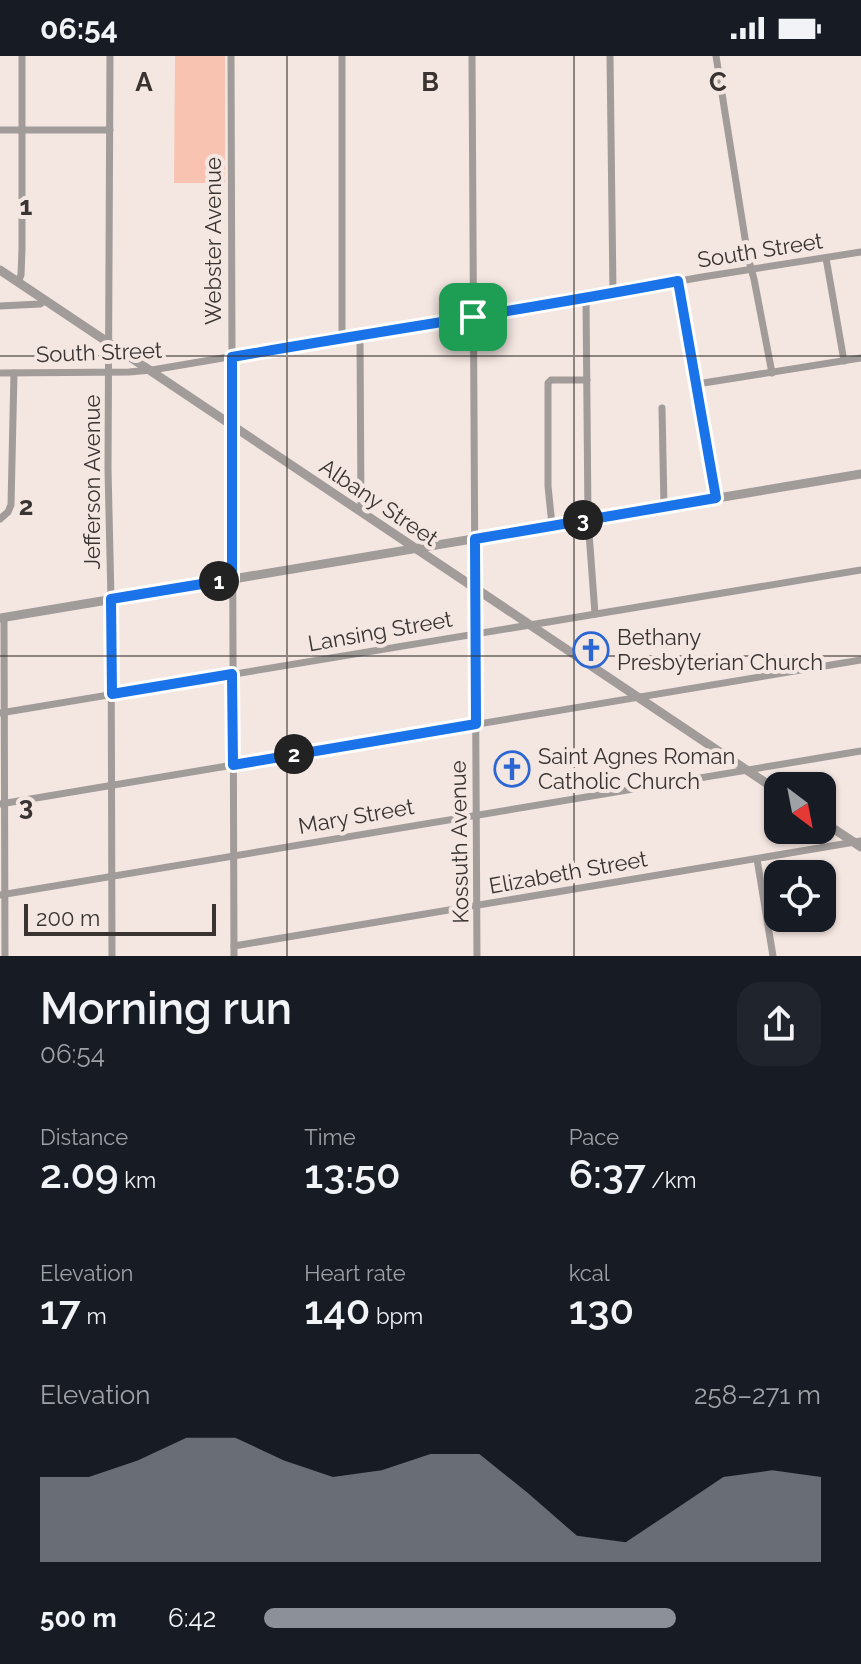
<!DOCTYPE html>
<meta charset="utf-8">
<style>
:root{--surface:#171b24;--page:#20242c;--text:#f1f3f6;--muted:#9ea1a6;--accent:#8c9099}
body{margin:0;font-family:Raleway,sans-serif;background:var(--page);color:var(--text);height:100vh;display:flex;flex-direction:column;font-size:30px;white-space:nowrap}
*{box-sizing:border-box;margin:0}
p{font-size:26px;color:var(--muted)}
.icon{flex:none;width:44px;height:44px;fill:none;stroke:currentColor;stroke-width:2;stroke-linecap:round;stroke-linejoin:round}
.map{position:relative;height:900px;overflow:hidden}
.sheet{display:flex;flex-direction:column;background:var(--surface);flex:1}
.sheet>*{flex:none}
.needle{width:52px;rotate:148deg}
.controls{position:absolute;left:764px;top:716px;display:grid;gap:16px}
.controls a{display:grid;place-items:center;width:72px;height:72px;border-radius:16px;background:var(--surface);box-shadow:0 2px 6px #0004;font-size:40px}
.scale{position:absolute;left:24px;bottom:20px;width:192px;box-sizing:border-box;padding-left:8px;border:4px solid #393331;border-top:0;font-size:22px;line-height:28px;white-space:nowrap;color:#393331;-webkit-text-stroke:6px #f4e6e1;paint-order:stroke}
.pin{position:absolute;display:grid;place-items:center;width:68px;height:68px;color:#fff;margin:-34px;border-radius:16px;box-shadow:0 4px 12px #0006}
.km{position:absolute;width:40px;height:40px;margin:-20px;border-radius:50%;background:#222;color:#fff;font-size:22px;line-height:40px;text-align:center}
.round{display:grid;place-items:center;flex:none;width:84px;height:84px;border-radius:24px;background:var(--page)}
.head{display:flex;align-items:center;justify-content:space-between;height:136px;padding:0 40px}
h1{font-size:44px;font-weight:600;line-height:60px}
.metrics{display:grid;grid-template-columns:repeat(3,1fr);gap:12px;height:136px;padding:8px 40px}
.metrics div{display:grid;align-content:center}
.metrics b{font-size:40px;font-weight:600}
.metrics small{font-size:22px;font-weight:400}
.metrics p{font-size:22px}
.chart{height:224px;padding:16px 40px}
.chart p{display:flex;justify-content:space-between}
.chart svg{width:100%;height:144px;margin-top:8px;fill:var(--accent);opacity:.7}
ul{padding:0 40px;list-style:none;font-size:26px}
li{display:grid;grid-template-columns:128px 96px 1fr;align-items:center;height:60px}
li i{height:20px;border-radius:10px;background:var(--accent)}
.status{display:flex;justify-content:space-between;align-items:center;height:56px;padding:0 40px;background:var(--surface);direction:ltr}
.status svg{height:22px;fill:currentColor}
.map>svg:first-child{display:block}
.green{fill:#f8c3b1}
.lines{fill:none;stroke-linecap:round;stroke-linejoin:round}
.minor{stroke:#a19b99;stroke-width:7}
.tertiary{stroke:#a19b99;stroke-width:9}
.route-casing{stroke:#fff;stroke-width:16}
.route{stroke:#1a73e8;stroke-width:10}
.grid{fill:none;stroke:#393331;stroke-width:2;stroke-opacity:0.55}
.labels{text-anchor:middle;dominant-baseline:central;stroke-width:8;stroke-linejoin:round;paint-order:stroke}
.street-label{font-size:22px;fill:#393331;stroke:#f4e6e1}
.poi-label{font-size:22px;fill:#393331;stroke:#f4e6e1;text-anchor:start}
.grid-label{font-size:26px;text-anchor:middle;font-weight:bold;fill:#393331;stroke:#f4e6e1;stroke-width:8;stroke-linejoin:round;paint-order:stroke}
</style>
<div class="status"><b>06:54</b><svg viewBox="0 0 49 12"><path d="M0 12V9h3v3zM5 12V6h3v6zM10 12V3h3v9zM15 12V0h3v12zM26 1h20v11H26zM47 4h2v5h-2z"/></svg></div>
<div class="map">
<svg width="861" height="900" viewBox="0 0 861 900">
<rect width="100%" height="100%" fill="#f4e6e1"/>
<!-- green -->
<polygon class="green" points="175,0 225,0 225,127 174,127"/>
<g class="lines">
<!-- minor -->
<g class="minor">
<polyline points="110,0 108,413 111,543 112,900"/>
<polyline points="231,0 234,900"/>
<polyline points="342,0 342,282"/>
<polyline points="472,0 477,900"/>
<polyline points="610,0 613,237"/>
<polyline points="716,0 748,201 754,223 772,317"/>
<polyline points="0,74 110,74"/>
<polyline points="826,202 844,305"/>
<polyline points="678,225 716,442"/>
<polyline points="18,226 21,219 22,193 22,0"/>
<polyline points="586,242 588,463 595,558"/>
<polyline points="0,250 40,248 46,244"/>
<polyline points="360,279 361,455"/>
<polyline points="0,317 129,316 152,314 394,273 520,254 702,221 861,196"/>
<polyline points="697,328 861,302"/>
<polyline points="662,352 664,451"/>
<polyline points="0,463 8,456 11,449 14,317"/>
<polyline points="552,469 548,430 548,327 551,324 587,324"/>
<polyline points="4,561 5,900"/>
<polyline points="0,657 861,514"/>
<polyline points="0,748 861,604"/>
<polyline points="757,803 773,900"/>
<polyline points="0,839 861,695"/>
<polyline points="234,890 861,785"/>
</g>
<!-- tertiary -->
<g class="tertiary">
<polyline points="0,214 778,735"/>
<polyline points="0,562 861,418"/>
<polyline points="822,765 861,791"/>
</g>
</g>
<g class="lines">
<defs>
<path id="route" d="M678,225l38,217 -241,41 1,185 -243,41 -1,-91 -120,20 -1,-95 121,-20v-222c149,-26 298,-48 446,-76z"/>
</defs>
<!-- route casing -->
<use href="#route" class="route-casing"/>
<!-- route -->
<use href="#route" class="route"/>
</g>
<!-- grid -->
<path class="grid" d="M287,0v900M574,0v900M0,300h861M0,600h861"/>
<!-- icons -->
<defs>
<symbol id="church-ring" viewBox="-11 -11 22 22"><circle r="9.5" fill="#f4e6e1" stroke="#2b66d3" stroke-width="1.5"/><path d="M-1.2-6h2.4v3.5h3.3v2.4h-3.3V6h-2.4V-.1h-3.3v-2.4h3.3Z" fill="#2b66d3"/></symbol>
</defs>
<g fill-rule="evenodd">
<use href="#church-ring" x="571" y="574" width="40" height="40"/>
<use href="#church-ring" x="492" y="693" width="40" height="40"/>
</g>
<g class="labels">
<!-- street labels -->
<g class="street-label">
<text transform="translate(213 185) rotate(-90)">Webster Avenue</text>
<text transform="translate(760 194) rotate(-9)">South Street</text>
<text transform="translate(99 296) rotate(-2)">South Street</text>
<text transform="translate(92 426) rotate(-90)">Jefferson Avenue</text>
<text transform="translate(379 446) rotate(34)">Albany Street</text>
<text transform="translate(380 575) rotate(-10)">Lansing Street</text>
<text transform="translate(356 760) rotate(-10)">Mary Street</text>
<text transform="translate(459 786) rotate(-91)">Kossuth Avenue</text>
<text transform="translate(568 816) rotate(-10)">Elizabeth Street</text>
</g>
<!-- poi labels -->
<g class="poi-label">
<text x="617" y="581">Bethany<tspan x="617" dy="25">Presbyterian Church</tspan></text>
<text x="538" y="700">Saint Agnes Roman<tspan x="538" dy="25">Catholic Church</tspan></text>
</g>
</g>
<g class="grid-label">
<text x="144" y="35">A</text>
<text x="430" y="35">B</text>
<text x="718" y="35">C</text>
<text x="26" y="159">1</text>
<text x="26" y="459">2</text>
<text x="26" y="759">3</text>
</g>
</svg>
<div class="controls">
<a><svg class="needle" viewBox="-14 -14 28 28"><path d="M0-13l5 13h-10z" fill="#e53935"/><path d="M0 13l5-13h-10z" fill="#9ea1a6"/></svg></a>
<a><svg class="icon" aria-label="locate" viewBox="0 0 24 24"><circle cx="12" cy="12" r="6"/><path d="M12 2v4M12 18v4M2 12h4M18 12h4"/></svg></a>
</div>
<div class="scale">200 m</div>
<div class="pin" style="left:473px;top:261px;background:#1e9e55"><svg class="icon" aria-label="arrive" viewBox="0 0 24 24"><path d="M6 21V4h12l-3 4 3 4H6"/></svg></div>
<b class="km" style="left:219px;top:525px">1</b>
<b class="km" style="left:294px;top:698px">2</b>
<b class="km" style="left:583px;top:464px">3</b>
</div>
<section class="sheet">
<div class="head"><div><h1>Morning run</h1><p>06:54</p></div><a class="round"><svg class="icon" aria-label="share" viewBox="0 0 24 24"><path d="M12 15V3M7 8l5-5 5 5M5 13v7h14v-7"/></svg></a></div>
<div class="metrics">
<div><p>Distance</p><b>2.09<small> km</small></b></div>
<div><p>Time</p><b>13:50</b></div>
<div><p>Pace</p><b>6:37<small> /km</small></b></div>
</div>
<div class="metrics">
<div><p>Elevation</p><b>17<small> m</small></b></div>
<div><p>Heart rate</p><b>140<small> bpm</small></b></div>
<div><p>kcal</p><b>130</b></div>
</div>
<div class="chart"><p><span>Elevation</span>258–271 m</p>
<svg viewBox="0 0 160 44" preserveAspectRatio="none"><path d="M0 44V18L10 18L20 13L30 6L40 6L50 13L60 18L70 16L80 11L90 11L100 23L110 36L120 38L130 28L140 18L150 16L160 18V44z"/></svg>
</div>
<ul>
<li><b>500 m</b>6:42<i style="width:74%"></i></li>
</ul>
</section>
